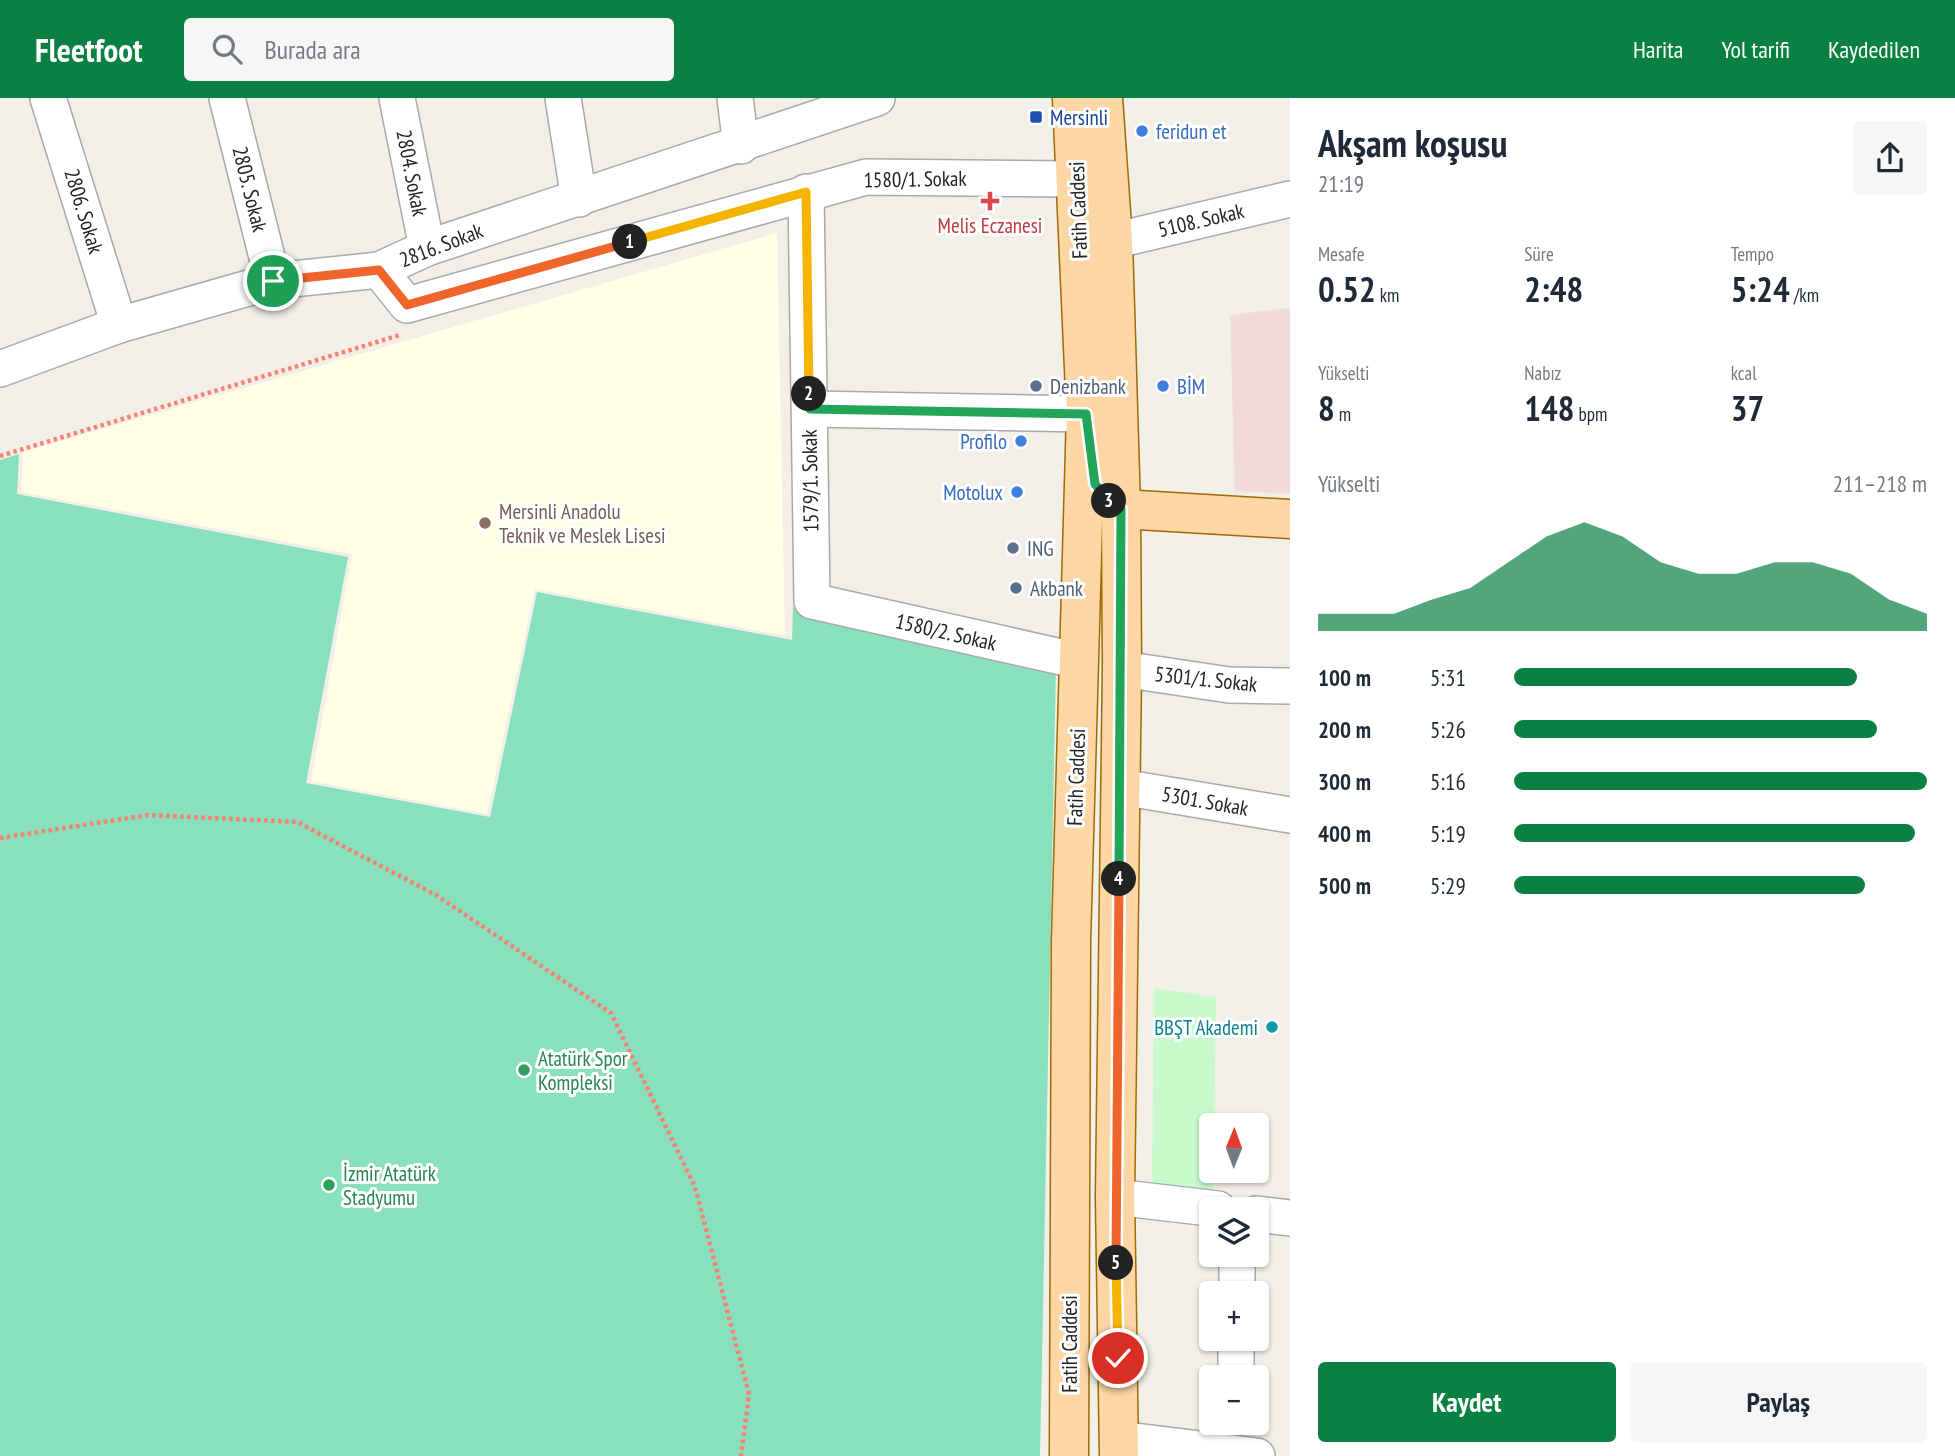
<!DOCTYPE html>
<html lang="tr">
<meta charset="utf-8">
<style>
:root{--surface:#fff;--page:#f6f6f7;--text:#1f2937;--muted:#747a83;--accent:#0b8043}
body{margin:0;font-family:"PT Sans Narrow",sans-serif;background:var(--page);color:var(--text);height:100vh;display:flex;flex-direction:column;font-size:26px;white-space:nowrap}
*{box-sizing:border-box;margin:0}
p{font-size:23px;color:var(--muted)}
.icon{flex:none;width:38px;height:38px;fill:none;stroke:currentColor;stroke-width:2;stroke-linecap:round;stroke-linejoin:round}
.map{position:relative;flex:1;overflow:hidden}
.details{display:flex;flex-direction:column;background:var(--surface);width:665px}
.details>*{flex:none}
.needle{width:46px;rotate:1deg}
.tools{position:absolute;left:1199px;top:1015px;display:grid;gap:14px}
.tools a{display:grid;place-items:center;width:70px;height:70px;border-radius:7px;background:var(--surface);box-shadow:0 2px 5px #0004;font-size:35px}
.pin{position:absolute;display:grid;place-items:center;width:60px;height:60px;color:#fff;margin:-30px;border:4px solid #fff;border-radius:50%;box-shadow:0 2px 7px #0007}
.km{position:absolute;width:35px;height:35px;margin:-18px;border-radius:50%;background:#222;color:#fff;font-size:19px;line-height:35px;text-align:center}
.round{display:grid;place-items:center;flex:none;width:74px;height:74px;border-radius:7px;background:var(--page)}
.summary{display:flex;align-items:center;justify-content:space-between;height:119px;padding:0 28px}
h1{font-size:38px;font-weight:600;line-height:52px}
.metrics{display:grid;grid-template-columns:repeat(3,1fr);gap:10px;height:119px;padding:7px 28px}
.metrics div{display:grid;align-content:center}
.metrics b{font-size:35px;font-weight:600}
.metrics small{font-size:19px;font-weight:400}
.metrics p{font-size:19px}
.chart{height:196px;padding:14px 28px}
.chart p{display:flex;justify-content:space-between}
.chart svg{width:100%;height:126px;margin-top:7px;fill:var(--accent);opacity:.7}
.primary-button{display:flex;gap:14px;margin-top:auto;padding:14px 28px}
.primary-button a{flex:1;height:80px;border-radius:7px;background:var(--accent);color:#fff;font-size:28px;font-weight:600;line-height:80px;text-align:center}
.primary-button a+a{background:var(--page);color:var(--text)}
ul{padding:0 28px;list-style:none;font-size:23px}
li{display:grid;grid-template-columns:112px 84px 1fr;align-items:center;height:52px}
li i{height:18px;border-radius:9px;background:var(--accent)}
header{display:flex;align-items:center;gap:42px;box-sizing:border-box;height:98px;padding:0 35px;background:var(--accent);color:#fff}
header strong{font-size:33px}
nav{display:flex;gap:38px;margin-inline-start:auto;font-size:24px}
.search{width:490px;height:63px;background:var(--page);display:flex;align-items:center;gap:18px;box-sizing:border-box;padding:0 24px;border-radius:7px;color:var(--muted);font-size:26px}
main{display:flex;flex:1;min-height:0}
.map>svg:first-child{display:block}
.commercial{fill:#f2dad9}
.education{fill:#ffffe5}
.park{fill:#c8facc}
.pitch{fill:#88e0be}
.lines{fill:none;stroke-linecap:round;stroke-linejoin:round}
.minor-casing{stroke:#a9a9a9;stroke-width:38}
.major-casing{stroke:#a06b00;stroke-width:41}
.path{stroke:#fa8072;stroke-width:4.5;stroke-dasharray:3.5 3.5;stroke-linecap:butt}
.minor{stroke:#fff;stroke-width:35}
.major{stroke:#fcd6a4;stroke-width:38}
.split-1-casing{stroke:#fff;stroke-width:14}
.split-2-casing{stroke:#fff;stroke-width:14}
.split-3-casing{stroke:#fff;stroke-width:14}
.split-4-casing{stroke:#fff;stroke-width:14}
.split-5-casing{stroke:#fff;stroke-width:14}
.split-6-casing{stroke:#fff;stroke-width:14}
.split-1{stroke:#f0652b;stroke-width:9}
.split-2{stroke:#f5b400;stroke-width:9}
.split-3{stroke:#22a559;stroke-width:9}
.split-4{stroke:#22a559;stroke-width:9}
.split-5{stroke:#f0652b;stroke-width:9}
.split-6{stroke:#f5b400;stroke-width:9}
.transit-dot{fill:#1a4fb4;stroke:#fff;stroke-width:2.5}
.shop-dot{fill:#3f7fe0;stroke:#fff;stroke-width:2.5}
.health-dot{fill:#e0444e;stroke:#fff;stroke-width:2.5}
.service-dot{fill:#5c6f8a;stroke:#fff;stroke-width:2.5}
.education-dot{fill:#8d6e63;stroke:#fff;stroke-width:2.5}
.culture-dot{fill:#0f9aa8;stroke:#fff;stroke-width:2.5}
.leisure-dot{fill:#2e9e5b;stroke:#fff;stroke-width:2.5}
.labels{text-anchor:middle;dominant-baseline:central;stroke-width:6;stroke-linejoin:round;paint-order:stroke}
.transit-label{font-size:21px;fill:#164399;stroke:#fff;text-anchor:start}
.shop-label{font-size:21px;fill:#366cbe;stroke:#fff;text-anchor:start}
.street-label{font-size:21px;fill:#222;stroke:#fff}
.health-label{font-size:21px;fill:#be3a42;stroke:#fff}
.service-label{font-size:21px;fill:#4e5e75;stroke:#fff;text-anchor:start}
.education-label{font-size:21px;fill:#785e54;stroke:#fff;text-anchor:start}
.culture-label{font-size:21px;fill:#0d838f;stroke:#fff;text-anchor:end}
.leisure-label{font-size:21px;fill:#27864d;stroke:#fff;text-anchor:start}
</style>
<header>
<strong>Fleetfoot</strong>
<div class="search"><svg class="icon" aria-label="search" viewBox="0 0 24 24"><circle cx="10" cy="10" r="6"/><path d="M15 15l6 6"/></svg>Burada ara</div>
<nav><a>Harita</a><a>Yol tarifi</a><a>Kaydedilen</a></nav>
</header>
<main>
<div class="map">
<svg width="1290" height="1358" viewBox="0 0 1290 1358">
<rect width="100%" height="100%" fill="#f2efe9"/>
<!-- commercial -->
<polygon class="commercial" points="1290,210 1290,396 1235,393 1230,217"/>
<!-- education -->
<polygon class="education" points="777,135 785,538 535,491 487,716 311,683 352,456 21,394 23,354"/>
<!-- park -->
<polygon class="park" points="1154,890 1216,899 1214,1027 1211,1027 1213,1103 1152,1095"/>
<!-- pitch -->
<polygon class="pitch" points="19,356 17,396 348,459 306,685 490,719 537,494 792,542 793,509 1056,568 1040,1358 0,1358 0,362"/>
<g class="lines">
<defs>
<g id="minor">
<polyline points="48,0 119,227"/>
<polyline points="227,0 273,183"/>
<polyline points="397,0 427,150"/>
<polyline points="563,0 579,101"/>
<polyline points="735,0 741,48"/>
<polyline points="806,94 812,503 1079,563"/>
<polyline points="1113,143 1290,101"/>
<polyline points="379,172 407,207 866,79 1077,81 1102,72"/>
<polyline points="0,271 119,227 273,183 379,172 427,150 877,0"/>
<polyline points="810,311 1086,316"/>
<polyline points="1122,571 1229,587 1290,588"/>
<polyline points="1121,689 1290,717"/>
<polyline points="1115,1099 1218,1111"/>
<polyline points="1256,1116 1290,1120"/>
<polyline points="1237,1195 1237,1157"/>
<polyline points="1236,1279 1236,1241"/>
<polyline points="1119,1341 1257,1358"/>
</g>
<g id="major">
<polyline points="1103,0 1113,143 1121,411 1122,571 1115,1099 1119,1358"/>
<polyline points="1102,396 1121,411 1290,421"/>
<polyline points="1069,1358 1071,844 1086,316 1072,0"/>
</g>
</defs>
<!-- minor casing -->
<use href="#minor" class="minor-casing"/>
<!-- major casing -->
<use href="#major" class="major-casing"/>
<!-- path -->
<g class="path">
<polyline points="0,358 400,237"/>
<polyline points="0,740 148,717 297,724 436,797 611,915 695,1089 749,1296 741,1358"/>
</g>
<!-- minor -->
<use href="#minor" class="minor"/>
<!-- major -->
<use href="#major" class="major"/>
</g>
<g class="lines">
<defs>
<polyline id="split-1" points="273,183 379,172 407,207 630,144"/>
<polyline id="split-2" points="630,144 806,94 809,296"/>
<polyline id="split-3" points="809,296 810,311 1086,316 1095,386 1109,403"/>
<polyline id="split-4" points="1109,403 1121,411 1119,781"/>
<polyline id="split-5" points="1116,1165 1119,781"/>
<polyline id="split-6" points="1116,1165 1118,1260"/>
</defs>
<!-- split-1 casing -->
<use href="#split-1" class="split-1-casing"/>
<!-- split-2 casing -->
<use href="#split-2" class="split-2-casing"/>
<!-- split-3 casing -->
<use href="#split-3" class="split-3-casing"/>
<!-- split-4 casing -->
<use href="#split-4" class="split-4-casing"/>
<!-- split-5 casing -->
<use href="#split-5" class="split-5-casing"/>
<!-- split-6 casing -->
<use href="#split-6" class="split-6-casing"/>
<!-- split-1 -->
<use href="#split-1" class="split-1"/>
<!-- split-2 -->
<use href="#split-2" class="split-2"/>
<!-- split-3 -->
<use href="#split-3" class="split-3"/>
<!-- split-4 -->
<use href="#split-4" class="split-4"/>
<!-- split-5 -->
<use href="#split-5" class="split-5"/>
<!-- split-6 -->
<use href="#split-6" class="split-6"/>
</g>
<!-- markers -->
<rect class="transit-dot" x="1029" y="12" width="14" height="14" rx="3.5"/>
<g class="shop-dot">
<circle cx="1142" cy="33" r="7"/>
<circle cx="1163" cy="288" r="7"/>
<circle cx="1021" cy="343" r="7"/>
<circle cx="1017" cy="394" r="7"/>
</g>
<path class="health-dot" d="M986.5 92.5h7v7h7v7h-7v7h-7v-7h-7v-7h7z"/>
<g class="service-dot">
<circle cx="1036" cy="288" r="7"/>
<circle cx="1013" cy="450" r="7"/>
<circle cx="1016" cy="490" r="7"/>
</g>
<circle class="education-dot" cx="485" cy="425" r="7"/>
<circle class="culture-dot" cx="1272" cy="929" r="7"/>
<g class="leisure-dot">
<circle cx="524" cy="972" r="7"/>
<circle cx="329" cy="1087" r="7"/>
</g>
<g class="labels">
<!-- transit labels -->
<g class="transit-label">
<text x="1050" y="19">Mersinli</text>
</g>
<!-- shop labels -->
<g class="shop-label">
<text x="1156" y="33">feridun et</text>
<text x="1177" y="288">BİM</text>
<text x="1007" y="343" text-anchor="end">Profilo</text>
<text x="1003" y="394" text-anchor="end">Motolux</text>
</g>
<!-- street labels -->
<g class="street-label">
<text transform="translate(412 75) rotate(79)">2804. Sokak</text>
<text transform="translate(915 81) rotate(-1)">1580/1. Sokak</text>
<text transform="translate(250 91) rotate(76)">2805. Sokak</text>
<text transform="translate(1078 112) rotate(-92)">Fatih Caddesi</text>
<text transform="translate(84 113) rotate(73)">2806. Sokak</text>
<text transform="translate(1201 122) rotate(-13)">5108. Sokak</text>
<text transform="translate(441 147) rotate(-21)">2816. Sokak</text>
<text transform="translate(810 383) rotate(-91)">1579/1. Sokak</text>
<text transform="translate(946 534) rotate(13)">1580/2. Sokak</text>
<text transform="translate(1206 581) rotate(6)">5301/1. Sokak</text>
<text transform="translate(1076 679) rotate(-88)">Fatih Caddesi</text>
<text transform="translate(1205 703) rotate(10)">5301. Sokak</text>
<text transform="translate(1069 1246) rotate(-90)">Fatih Caddesi</text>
</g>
<!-- health labels -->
<g class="health-label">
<text x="990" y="127">Melis Eczanesi</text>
</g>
<!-- service labels -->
<g class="service-label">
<text x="1050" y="288">Denizbank</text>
<text x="1027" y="450">ING</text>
<text x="1030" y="490">Akbank</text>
</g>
<!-- education labels -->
<g class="education-label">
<text x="499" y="413">Mersinli Anadolu<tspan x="499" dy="24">Teknik ve Meslek Lisesi</tspan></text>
</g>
<!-- culture labels -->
<g class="culture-label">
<text x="1258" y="929">BBŞT Akademi</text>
</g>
<!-- leisure labels -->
<g class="leisure-label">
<text x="538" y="960">Atatürk Spor<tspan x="538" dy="24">Kompleksi</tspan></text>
<text x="343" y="1075">İzmir Atatürk<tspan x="343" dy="24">Stadyumu</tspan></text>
</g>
</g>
</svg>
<div class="tools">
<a><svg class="needle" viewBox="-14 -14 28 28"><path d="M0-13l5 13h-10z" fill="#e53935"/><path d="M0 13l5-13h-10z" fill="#747a83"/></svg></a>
<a><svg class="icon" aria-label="layers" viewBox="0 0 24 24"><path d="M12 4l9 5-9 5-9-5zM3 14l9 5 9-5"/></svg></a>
<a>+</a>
<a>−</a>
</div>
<div class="pin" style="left:273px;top:183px;background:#1e9e55"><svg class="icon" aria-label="arrive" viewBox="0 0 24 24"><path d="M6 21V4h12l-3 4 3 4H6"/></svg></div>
<div class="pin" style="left:1118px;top:1260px;background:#d93025"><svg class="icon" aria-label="check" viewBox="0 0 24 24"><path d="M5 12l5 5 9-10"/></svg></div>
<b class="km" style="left:630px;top:144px">1</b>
<b class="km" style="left:809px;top:296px">2</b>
<b class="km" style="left:1109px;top:403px">3</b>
<b class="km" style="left:1119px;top:781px">4</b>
<b class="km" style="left:1116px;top:1165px">5</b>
</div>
<section class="details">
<div class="summary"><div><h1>Akşam koşusu</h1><p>21:19</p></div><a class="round"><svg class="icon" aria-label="share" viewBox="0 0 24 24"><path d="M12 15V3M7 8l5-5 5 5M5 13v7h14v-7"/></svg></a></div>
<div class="metrics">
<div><p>Mesafe</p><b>0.52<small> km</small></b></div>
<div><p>Süre</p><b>2:48</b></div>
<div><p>Tempo</p><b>5:24<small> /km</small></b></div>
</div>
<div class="metrics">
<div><p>Yükselti</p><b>8<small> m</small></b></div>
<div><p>Nabız</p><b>148<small> bpm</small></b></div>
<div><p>kcal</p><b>37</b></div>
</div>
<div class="chart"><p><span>Yükselti</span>211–218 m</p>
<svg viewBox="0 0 160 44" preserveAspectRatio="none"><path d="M0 44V38L10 38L20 38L30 33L40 29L50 20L60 11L70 6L80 11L90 20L100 24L110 24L120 20L130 20L140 24L150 33L160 38V44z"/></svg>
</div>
<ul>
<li><b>100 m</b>5:31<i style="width:83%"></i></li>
<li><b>200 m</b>5:26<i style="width:88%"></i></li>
<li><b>300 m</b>5:16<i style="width:100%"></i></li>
<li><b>400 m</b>5:19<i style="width:97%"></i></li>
<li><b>500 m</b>5:29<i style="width:85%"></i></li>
</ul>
<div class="primary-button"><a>Kaydet</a><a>Paylaş</a></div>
</section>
</main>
